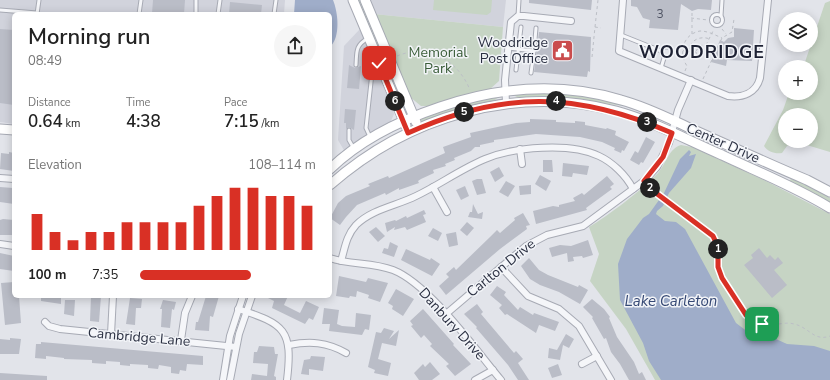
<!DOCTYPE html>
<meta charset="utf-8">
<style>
:root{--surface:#fff;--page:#f6f6f6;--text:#222;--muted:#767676;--accent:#d93025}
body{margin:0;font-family:"Nunito Sans",sans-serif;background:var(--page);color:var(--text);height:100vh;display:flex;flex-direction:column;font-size:15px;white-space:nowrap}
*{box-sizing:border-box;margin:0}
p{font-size:13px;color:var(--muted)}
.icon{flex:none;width:22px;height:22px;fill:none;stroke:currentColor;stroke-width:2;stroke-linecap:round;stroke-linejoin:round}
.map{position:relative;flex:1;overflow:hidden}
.details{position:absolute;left:12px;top:12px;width:320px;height:286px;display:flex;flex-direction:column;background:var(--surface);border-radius:6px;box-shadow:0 2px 10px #0003}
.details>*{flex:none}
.controls{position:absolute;left:778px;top:12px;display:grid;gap:8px}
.controls a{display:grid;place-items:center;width:40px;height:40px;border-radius:50%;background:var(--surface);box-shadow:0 2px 10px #0003;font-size:20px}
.pin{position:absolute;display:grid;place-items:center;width:34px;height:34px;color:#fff;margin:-17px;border-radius:8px;box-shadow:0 2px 6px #0006}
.km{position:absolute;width:20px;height:20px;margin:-10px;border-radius:50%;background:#222;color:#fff;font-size:11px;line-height:20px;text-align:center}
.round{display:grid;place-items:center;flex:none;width:42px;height:42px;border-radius:21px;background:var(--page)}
.overview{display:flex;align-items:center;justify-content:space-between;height:68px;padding:0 16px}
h1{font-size:22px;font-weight:600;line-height:30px}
.figures{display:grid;grid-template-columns:repeat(3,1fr);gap:6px;height:68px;padding:4px 16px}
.figures div{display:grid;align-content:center}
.figures b{font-size:17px;font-weight:600}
.figures small{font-size:11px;font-weight:400}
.figures p{font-size:11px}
.chart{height:112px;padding:8px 16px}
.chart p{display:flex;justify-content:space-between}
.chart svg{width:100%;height:72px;margin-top:4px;stroke:var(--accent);stroke-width:6}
ul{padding:0 16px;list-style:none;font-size:13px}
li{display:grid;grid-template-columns:64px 48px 1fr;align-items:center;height:30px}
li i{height:10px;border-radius:5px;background:var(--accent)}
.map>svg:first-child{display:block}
.built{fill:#d1d3dc}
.green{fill:#c6d4c4;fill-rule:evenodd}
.water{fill:#9fadc9}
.building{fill:#babdc7}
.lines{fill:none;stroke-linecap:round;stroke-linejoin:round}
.lane-casing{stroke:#a7aab4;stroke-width:5}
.street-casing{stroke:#a7aab4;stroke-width:8}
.secondary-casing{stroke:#a7aab4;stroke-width:11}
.path{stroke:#bcbfc6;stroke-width:1;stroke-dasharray:3 3;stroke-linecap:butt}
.lane{stroke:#f5f6f9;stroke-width:3}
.street{stroke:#f5f6f9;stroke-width:6}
.secondary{stroke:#fff;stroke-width:9}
.route-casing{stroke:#fff;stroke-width:8}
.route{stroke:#d93025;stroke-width:5}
.labels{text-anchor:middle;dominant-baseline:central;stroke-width:3;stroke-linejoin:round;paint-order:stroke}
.number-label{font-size:12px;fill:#4f5363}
.poi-label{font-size:14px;fill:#2b3042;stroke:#f2f4f8;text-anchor:end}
.park-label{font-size:14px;fill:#3a5d39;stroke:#f2f4f8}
.street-label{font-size:14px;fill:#2b3042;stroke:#f2f4f8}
.water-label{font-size:15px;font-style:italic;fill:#364975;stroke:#f2f4f8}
.district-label{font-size:18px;font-weight:bold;letter-spacing:1px;fill:#1d2133;stroke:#f2f4f8}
</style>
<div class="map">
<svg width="830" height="380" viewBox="0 0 830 380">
<rect width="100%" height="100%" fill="#e2e4ea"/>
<!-- built -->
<g class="built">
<polygon points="0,0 285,0 284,14 14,14 14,124 0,122"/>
<polygon points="369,0 506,0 503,27 374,14"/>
<polygon points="360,29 392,103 394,114 390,123 345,152 338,140 344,46"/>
</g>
<!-- green -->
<g class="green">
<polygon points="357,0 361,0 407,109 403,111"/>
<polygon points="434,0 492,0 491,12 487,15 433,10"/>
<path d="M830,1v151l-30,-9 -13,3 -5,7c-7,1 -14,-1 -18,-7l19,-36 6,-17h22v-26h-12l2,-4 4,-1 20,-59zM785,115h26v26h-26z"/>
<polygon points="374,14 503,27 499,81 490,89 429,106 421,106 410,97"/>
<polygon points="557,93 591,97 624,105 624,106 566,98 519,98 513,95"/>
<polygon points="499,97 493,101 460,109 425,122 417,120 478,100"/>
<path d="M681,145l11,2 72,33 66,34v166h-175l-29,-51 -36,-48 9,-27 -10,-27c19,-11 54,-38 69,-54 8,-9 11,-25 23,-28z"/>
<polygon points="791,179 798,181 830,198 830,203 789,181"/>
</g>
<!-- water -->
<g class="water">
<path d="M295,0h38c5,12 8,37 -3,47v-33h-36z"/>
<polygon points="689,150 691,152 689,156 696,154 691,168 669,193 663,206 657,211 656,214 665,221 676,222 685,229 736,323 748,332 767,335 787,344 814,346 830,351 830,380 661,380 649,361 643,343 620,300 618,264 627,239 643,218 649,214 664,193 680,159"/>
</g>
<!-- building -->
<g class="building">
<polygon points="153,0 185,0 184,14 152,14"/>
<polygon points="529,0 592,0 591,10 529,3"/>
<polygon points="631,0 712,0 711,10 698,9 692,11 681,4 678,30 649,28 650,20 643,18 637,7 631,6"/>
<polygon points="230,2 262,5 261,14 229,14"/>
<polygon points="734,28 754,30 752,61 727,60 726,66 711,62 720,40 724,42 728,38 734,37"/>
<polygon points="0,29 14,30 14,105 0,103"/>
<polygon points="539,32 591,37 590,72 588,71 587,77 534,72"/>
<polygon points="349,65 355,68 361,66 359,89 347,88"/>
<polygon points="345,109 356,110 354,130 349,127 346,129 346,123 344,123"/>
<polygon points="530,119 556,120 556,122 575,123 575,121 585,122 585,125 606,129 607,128 616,131 615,135 629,142 624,151 622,150 621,153 614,150 615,148 602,142 580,137 536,134 494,140 494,142 480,145 480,147 475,147 471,151 454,158 455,160 445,164 446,166 433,170 434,173 421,179 418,181 419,183 399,190 399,188 386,195 385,193 357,205 346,217 340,225 330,218 338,203 346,196 370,186 368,184 388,176 389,178 445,153 443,147 471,137 470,133 516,123 530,122"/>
<polygon points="646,137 655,142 643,163 641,162 639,165 630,160 635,151 638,153"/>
<polygon points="9,152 14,153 14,171 0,169 1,153 9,154"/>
<polygon points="543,160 552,160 553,172 543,172"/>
<polygon points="563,163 589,166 587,175 573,173 572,177 562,176"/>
<polygon points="499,167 504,176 495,182 490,172"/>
<polygon points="540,175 551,181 546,191 535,184"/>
<polygon points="607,176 614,184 610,187 612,189 586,208 587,210 536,224 533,211 553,206 559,207 559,205 575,201 573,198 582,193 584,195"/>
<polygon points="477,179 482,179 486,193 477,195 472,181"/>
<polygon points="506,181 515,186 508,197 499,192"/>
<polygon points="531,185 531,194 520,195 519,186"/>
<polygon points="465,186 469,196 461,200 456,190"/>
<polygon points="0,187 13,188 14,204 0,202"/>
<polygon points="473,204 478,214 483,212 482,219 468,217 470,212 472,212"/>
<polygon points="424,210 426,214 423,215 426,222 407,230 405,227 394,230 395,227 387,232 385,223 395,220 396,221 406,216 407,218"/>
<polygon points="523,213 530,225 526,226 527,229 500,249 446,295 439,286 449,277 446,274 454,267 456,270 490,237 497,230 500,233 515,220 514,218"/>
<polygon points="3,219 14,220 14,235 0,235 0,220"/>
<polygon points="467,222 474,228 467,236 460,230"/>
<polygon points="376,227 385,236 378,242 369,232"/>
<polygon points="433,228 442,233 438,241 428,236"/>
<polygon points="456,232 458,245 449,247 446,234"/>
<polygon points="588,240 593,255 583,258 582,256 573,257 574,261 568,262 567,253 552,257 549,248 560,245 571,246"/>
<polygon points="390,242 398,246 394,257 382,253 384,248 388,249"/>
<polygon points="759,248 767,258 770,255 775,260 778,257 783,263 774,270 787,285 772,298 744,265 753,258 751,255"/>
<polygon points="406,249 430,260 431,258 440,264 432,276 401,260"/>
<polygon points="0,253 14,256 14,271 0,269"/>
<polygon points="529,258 539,270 548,275 578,287 579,285 588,290 580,304 559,292 540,285 530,279 521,266"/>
<polygon points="339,276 366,282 368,278 388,283 380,302 368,298 369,295 357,291 356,297 350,296 349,298 336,296"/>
<polygon points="14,282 14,296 19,296 21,323 5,325 1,283"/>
<polygon points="497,286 506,292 504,295 518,310 520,307 533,315 534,313 559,322 555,331 539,325 536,333 507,314 505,315 499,308 502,305 490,295"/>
<polygon points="396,289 414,299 403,316 392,309 393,306 388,303"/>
<polygon points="41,296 61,296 61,304 41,301"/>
<polygon points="91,296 101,296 99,322 90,321"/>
<polygon points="206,296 219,296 213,317 210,316 209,331 195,330 196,322 198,322"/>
<polygon points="264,296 288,296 284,305 300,313 306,301 319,307 313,320 309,318 305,324 272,308 274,301"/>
<polygon points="130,298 142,299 141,308 136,308 135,325 126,324"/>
<polygon points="592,299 604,309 610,317 609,318 617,337 634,362 639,374 642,372 646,380 629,380 620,364 611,352 606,338 604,339 592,318 593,317 583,307"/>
<polygon points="65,300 75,300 74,316 64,314"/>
<polygon points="163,300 176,302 174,310 172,309 170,328 161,327 162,309 160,309"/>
<polygon points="477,304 483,312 481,314 514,353 516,351 523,359 518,363 529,380 518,380 508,365 476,328 477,327 464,314"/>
<polygon points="324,308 339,310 337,324 342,326 355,327 356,313 371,315 369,330 365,329 362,335 329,331 330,324 322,324"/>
<polygon points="423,309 454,344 453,345 471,364 455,376 446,366 449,364 430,346 432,344 424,335 421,338 411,326 413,325 410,321"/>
<polygon points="384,328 394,331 389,339 399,330 396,346 382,343 378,359 391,363 388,376 374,373 375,370 368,367 376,332 381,333"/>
<polygon points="566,334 574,339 569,348 563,345 560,360 548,358 549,348 557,350"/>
<polygon points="10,338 21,339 19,354 0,354 0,339 10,340"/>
<polygon points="41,342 203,356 203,365 187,364 186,371 180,370 179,374 171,373 171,367 159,365 158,369 148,368 148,365 130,364 130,366 120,365 120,362 106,361 106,364 92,363 92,360 64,359 64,358 46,356 46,359 35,358 36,344 41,344"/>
<polygon points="259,346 274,347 275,354 278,354 274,376 276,377 276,380 251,380 252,374 267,376 268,364 253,363 254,352 257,352"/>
<polygon points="311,356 325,357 323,371 309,369 309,375 301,374 304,360 310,359"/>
<polygon points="430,362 440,374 432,380 419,380 414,373 423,364 425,367"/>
<polygon points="558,364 562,375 552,378 548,368"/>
<polygon points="0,373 47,376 47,380 0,380"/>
</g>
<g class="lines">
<defs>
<g id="lane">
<polyline points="0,10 37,13"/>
<polyline points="37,14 39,0"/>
<polyline points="139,14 141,0"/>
<polyline points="196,14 196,0"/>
<polyline points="218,14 220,0"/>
<polyline points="274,14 276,0"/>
<circle cx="717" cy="20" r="5.5"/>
<polyline points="518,16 519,0"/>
<polyline points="721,16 722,0"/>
<polyline points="621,35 661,51 664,58 661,68"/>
<polyline points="507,48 534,51 531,73"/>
<polyline points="534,51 536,28"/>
<path d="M356,65c1,-14 -1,-19 12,-27"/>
<polyline points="516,70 521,27"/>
<polyline points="349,130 349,140 353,147"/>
<polyline points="370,137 366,128 372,73 381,68"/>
</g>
<g id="street">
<path d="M623,0l-4,51 109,45c15,2 28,-3 32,-18l8,-78"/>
<polyline points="506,103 505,80 511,22 518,16 524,16 571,21"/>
<polyline points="520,149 522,164"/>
<polyline points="0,178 14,179"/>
<polyline points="433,187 447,212"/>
<polyline points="0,244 14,246"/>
<path d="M330,258c20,7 42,4 63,12 36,14 82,79 108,110"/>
<path d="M341,261c4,-13 5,-25 15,-36 16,-16 40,-19 60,-29 23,-11 45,-27 69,-37 29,-12 85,-17 114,-3 13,6 27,19 34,33"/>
<polyline points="501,267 528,296 559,309 579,326 611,380"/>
<path d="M238,309c47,15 55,21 49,71"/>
<polyline points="446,314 526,246 547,235 583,226 644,181 657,167 669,143 678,110 691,80"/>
<polyline points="45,322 49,326 60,329 236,347"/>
<polyline points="111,334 113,296"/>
<polyline points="181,340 185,313 192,296"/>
<path d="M289,345c21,-4 38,-3 57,8"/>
<polyline points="582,364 597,356"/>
<polyline points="223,380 230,336 243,296"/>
<polyline points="230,380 239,334 252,296"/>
<polyline points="475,380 493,370"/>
</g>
<g id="secondary">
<polyline points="353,0 406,126"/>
<polyline points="365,0 416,122"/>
<polyline points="0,129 14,130"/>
<path d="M330,169c30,-29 71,-49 110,-62 59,-20 121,-25 181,-7 26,7 49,19 73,30 38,17 75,34 113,50l23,12"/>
<path d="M330,185c77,-68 185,-101 286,-74 37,10 71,29 106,44 36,17 74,32 108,53"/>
</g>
</defs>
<!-- lane casing -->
<use href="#lane" class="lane-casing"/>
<!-- street casing -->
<use href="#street" class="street-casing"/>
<!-- secondary casing -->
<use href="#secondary" class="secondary-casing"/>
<!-- path -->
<g class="path">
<polyline points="691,18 708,20"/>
<polyline points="595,27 598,0"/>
<polyline points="722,29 726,34"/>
<polyline points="692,34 692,11"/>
<polyline points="706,45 714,29"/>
<polyline points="665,49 696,52 697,56"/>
<path d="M688,51c2,-10 11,-16 22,-12"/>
<polyline points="696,51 698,48 702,45 708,47 710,51"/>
<path d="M397,56c31,-13 61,4 73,34"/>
<polyline points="592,57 595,27 601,28"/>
<path d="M685,71l2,-5c-9,-13 -4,-32 13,-35 8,0 15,4 22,7"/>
<polyline points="703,79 722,38 732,32 734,19"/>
<path d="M648,186l65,51c7,10 3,21 6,32 4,18 26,51 45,55 10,3 20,-3 30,0 15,3 20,18 36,12"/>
</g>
<!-- lane -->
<use href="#lane" class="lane"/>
<!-- street -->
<use href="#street" class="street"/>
<!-- secondary -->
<use href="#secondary" class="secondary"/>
</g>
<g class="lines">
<defs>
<path id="route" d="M379,63l29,70c95,-43 170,-41 264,0l-9,24 -19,24 12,12 57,43 5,11v20l4,11 24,37 16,9"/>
</defs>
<!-- route casing -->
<use href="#route" class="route-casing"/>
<!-- route -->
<use href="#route" class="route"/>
</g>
<!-- icons -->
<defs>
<symbol id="civic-square" viewBox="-11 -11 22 22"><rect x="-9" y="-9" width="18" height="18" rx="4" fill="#ca4c4d" stroke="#f2f4f8"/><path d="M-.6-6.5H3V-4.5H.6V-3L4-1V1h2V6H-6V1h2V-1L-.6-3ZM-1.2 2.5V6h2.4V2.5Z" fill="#fff"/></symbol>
</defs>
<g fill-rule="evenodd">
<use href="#civic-square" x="550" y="38" width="25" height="25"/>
</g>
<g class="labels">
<!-- number labels -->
<g class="number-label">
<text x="660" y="14">3</text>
</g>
<!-- poi labels -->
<g class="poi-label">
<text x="548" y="42">Woodridge<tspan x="548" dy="16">Post Office</tspan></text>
</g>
<!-- park labels -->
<g class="park-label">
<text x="438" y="52">Memorial<tspan x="438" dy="16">Park</tspan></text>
</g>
<!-- street labels -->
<g class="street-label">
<text transform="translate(723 143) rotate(24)">Center Drive</text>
<text transform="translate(501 268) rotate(-39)">Carlton Drive</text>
<text transform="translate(452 324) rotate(48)">Danbury Drive</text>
<text transform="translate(139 337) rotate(5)">Cambridge Lane</text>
</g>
<!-- water labels -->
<g class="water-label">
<text x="671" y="301">Lake Carleton</text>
</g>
<!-- district labels -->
<g class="district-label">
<text x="702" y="52">WOODRIDGE</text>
</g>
</g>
</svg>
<div class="controls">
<a><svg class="icon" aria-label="layers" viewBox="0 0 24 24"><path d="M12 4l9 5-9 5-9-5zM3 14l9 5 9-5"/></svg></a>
<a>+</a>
<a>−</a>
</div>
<div class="pin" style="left:762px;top:324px;background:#1e9e55"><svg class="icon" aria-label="arrive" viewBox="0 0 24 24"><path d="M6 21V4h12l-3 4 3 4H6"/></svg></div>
<div class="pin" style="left:379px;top:63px;background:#d93025"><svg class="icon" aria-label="check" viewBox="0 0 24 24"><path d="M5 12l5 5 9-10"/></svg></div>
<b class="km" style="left:718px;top:249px">1</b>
<b class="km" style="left:650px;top:188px">2</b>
<b class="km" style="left:647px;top:122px">3</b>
<b class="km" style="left:556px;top:101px">4</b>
<b class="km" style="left:464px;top:112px">5</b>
<b class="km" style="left:395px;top:101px">6</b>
<section class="details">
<div class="overview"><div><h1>Morning run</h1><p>08:49</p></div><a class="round"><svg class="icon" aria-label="share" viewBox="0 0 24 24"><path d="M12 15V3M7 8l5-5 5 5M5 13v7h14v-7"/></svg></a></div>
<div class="figures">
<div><p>Distance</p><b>0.64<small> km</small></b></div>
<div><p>Time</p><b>4:38</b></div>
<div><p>Pace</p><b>7:15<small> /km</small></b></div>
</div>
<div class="chart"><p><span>Elevation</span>108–114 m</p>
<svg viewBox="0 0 160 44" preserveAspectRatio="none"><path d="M5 44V22M15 44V33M25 44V38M35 44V33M45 44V33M55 44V27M65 44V27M75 44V27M85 44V27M95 44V17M105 44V11M115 44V6M125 44V6M135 44V11M145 44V11M155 44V17"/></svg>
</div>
<ul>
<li><b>100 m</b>7:35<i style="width:63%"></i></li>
</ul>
</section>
</div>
